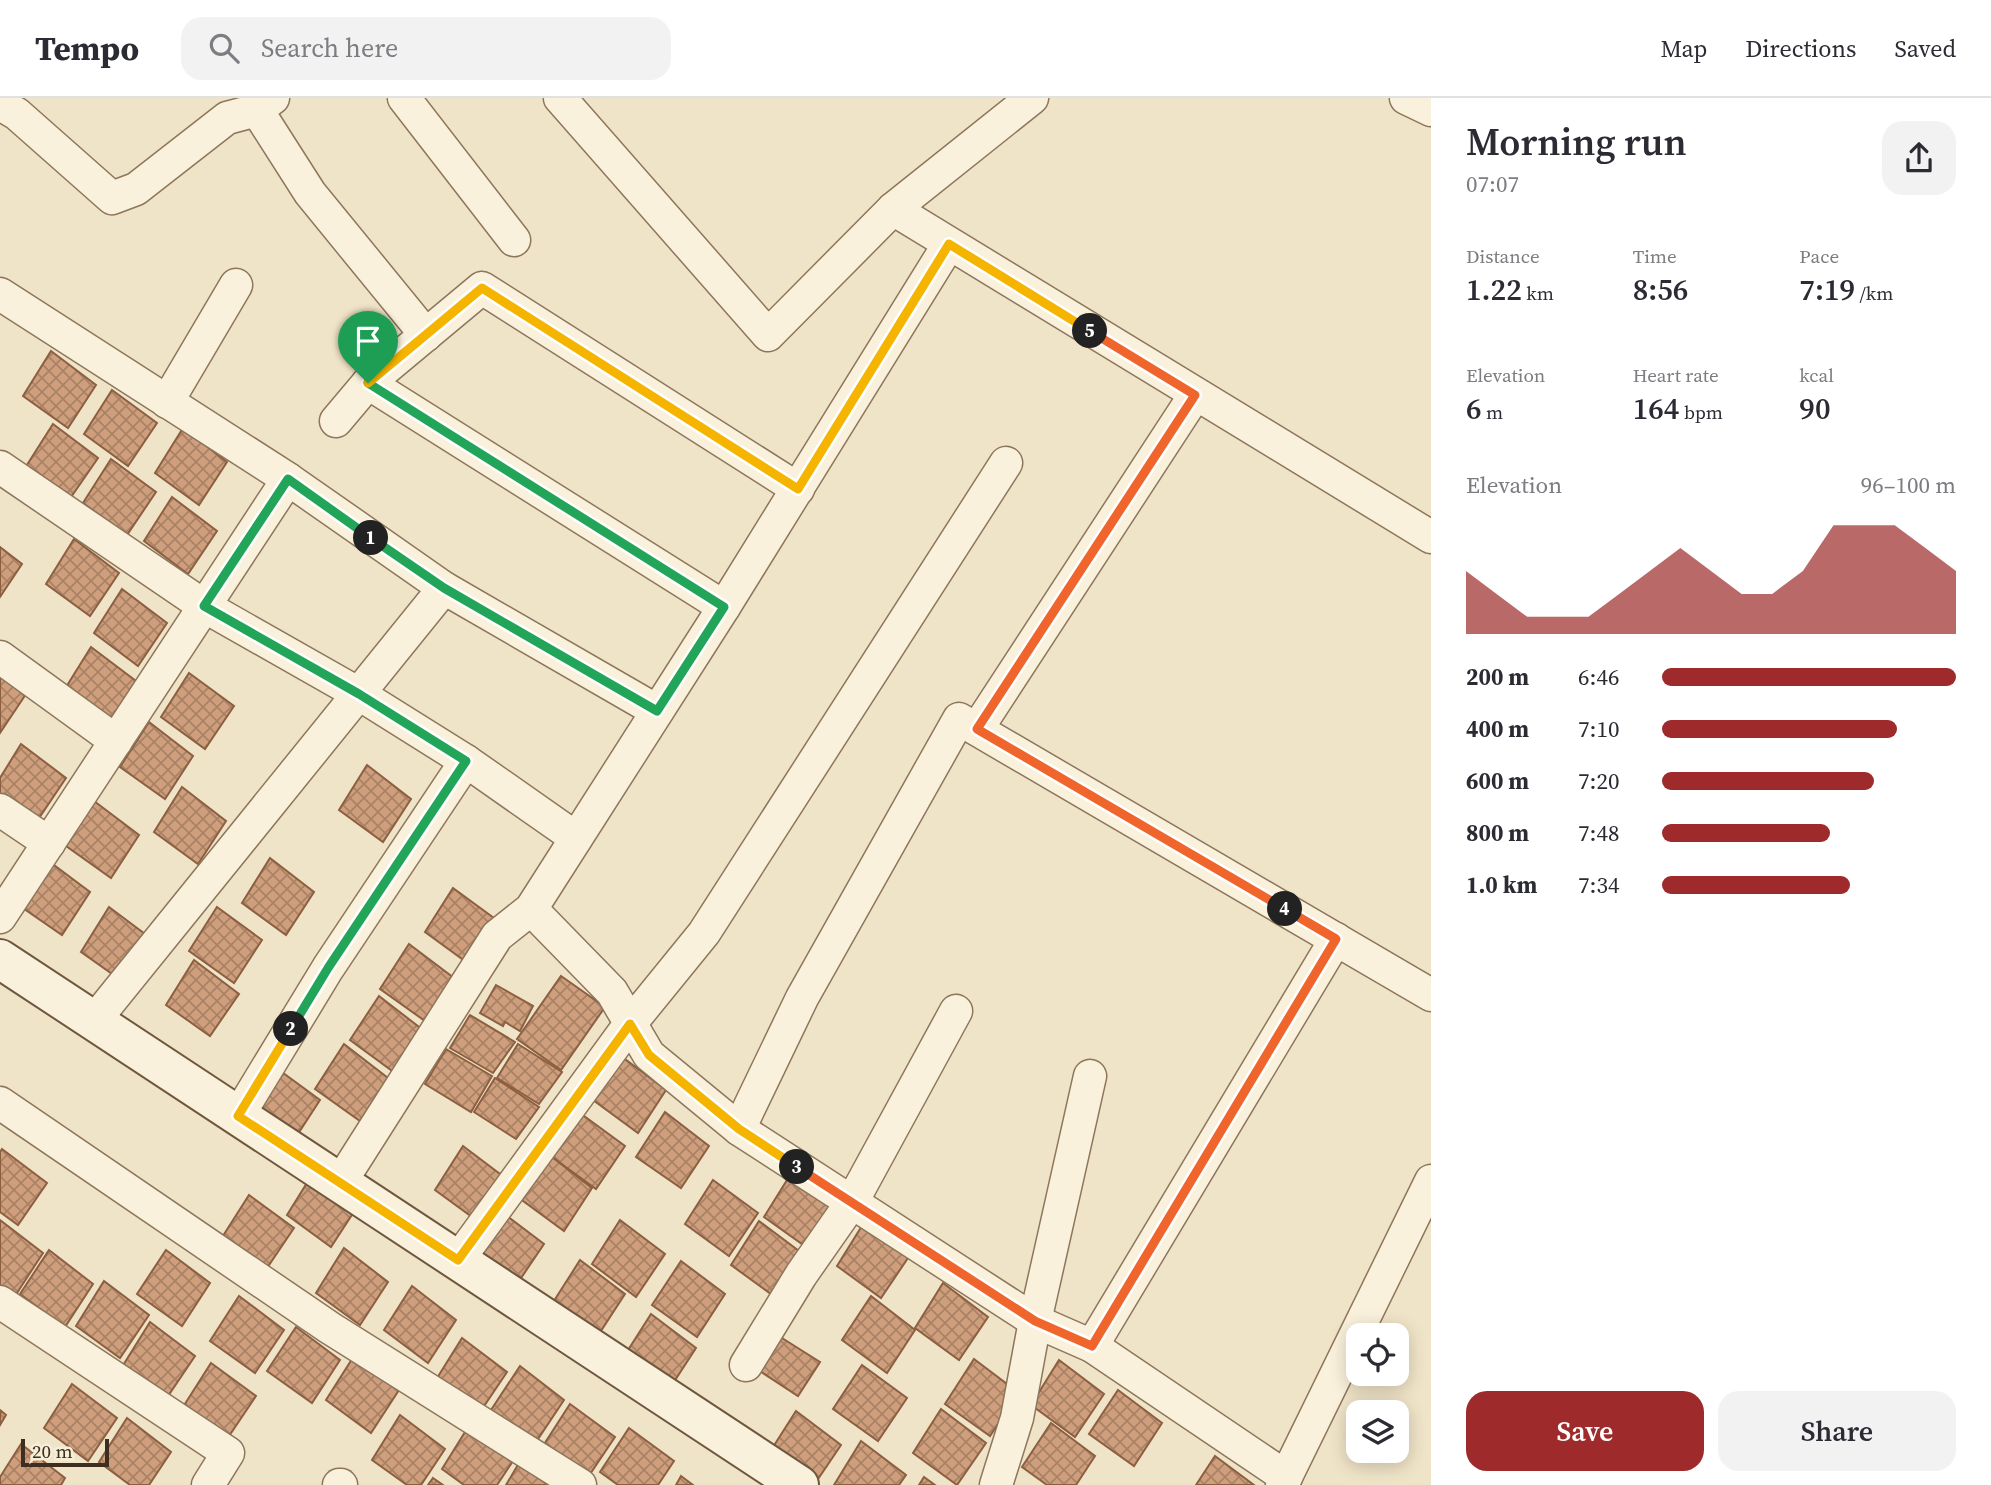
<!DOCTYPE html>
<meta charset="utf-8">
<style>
:root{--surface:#fff;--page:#f2f2f3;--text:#2b2b33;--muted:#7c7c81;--line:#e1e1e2;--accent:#9e2a2b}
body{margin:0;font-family:"Source Serif 4",serif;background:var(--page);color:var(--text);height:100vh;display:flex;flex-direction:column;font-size:26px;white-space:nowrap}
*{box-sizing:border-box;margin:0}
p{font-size:23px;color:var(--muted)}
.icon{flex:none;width:38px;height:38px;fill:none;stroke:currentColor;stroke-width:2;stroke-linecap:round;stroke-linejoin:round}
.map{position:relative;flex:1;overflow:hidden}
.side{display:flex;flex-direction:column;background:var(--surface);width:560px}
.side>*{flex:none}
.controls{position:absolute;left:1346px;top:1225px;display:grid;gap:14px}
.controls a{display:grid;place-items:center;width:63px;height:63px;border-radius:14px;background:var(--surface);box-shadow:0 4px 18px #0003;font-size:35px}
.scale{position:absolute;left:21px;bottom:18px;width:88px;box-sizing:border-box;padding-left:7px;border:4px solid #3d2e20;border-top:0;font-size:19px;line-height:24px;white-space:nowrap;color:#3d2e20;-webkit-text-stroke:5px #f7eed8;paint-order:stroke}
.pin{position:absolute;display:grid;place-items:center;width:60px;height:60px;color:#fff;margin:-72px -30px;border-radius:50% 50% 50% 0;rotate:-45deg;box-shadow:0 0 7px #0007}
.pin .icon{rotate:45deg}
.km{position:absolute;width:35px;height:35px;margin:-18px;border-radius:50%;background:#222;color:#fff;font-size:19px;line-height:35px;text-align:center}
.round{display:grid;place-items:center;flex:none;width:74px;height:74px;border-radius:21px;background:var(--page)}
.head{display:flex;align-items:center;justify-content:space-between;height:119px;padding:0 35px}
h1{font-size:38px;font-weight:600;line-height:52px}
.metrics{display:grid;grid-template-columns:repeat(3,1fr);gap:10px;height:119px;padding:7px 35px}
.metrics div{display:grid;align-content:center}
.metrics b{font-size:30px;font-weight:600}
.metrics small{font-size:19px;font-weight:400}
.metrics p{font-size:19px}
.chart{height:196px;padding:14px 35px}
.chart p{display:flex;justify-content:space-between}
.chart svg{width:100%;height:126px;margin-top:7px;fill:var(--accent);opacity:.7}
.cta{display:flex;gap:14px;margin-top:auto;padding:14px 35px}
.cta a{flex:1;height:80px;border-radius:21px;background:var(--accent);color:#fff;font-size:28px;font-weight:600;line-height:80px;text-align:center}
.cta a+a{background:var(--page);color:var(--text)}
ul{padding:0 35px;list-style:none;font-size:23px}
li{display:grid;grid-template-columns:112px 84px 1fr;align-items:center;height:52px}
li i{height:18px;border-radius:9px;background:var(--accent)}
header{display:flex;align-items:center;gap:42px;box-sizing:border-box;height:98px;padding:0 35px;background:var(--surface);border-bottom:2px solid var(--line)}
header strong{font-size:33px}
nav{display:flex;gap:38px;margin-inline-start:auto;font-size:24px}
.search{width:490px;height:63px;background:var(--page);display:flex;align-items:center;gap:18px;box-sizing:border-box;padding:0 24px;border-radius:21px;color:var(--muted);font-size:26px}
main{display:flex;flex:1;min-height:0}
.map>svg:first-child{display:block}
.building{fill:url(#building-cross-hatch);stroke:#8d5f41;stroke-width:2}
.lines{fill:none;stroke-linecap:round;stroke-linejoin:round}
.street-casing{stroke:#8d765c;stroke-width:35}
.secondary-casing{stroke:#6f573f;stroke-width:42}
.street{stroke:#faf1dc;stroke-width:32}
.secondary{stroke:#faf1dc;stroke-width:38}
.split-1-casing{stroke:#fff;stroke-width:14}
.split-2-casing{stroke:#fff;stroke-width:14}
.split-3-casing{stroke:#fff;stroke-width:14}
.split-4-casing{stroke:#fff;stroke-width:14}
.split-5-casing{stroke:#fff;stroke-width:14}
.split-6-casing{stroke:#fff;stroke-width:14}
.split-1{stroke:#22a559;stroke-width:9}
.split-2{stroke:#22a559;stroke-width:9}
.split-3{stroke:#f5b400;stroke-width:9}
.split-4{stroke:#f0652b;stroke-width:9}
.split-5{stroke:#f0652b;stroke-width:9}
.split-6{stroke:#f5b400;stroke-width:9}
</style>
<header>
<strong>Tempo</strong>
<div class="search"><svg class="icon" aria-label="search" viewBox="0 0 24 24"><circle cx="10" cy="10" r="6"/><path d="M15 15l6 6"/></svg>Search here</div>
<nav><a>Map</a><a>Directions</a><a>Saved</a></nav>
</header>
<main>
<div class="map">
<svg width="1431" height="1387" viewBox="0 0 1431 1387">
<defs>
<pattern id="building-cross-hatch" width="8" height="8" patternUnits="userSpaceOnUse" patternTransform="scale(1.75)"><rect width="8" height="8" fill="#cf9f7d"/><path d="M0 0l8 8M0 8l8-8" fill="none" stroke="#a98266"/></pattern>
</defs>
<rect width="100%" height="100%" fill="#f0e4c8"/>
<!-- building -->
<g class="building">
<polygon points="51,253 96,287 68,330 23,298"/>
<polygon points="112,292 157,325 128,368 84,336"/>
<polygon points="53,326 98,360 69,402 25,370"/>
<polygon points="183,330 227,364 199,407 155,375"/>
<polygon points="111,361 156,394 127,437 83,405"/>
<polygon points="172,399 217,433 188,476 144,443"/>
<polygon points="74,441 119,475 90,518 46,486"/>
<polygon points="0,449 22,466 0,499"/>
<polygon points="122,491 167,525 138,568 94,535"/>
<polygon points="91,549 136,583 108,626 63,594"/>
<polygon points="0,571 28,593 0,635"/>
<polygon points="189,575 234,608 205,651 161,619"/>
<polygon points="149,624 193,658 165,701 120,669"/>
<polygon points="21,646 66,680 37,723 0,696 0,680"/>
<polygon points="367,667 411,701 383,744 339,712"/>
<polygon points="182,689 226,723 198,766 154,734"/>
<polygon points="94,703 139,737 111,780 66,748"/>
<polygon points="270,760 314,794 286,837 242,805"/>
<polygon points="46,761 90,794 62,837 17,806"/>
<polygon points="453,790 498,823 469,866 425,834"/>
<polygon points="109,809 153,842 125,885 81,854"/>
<polygon points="217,809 262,842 234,885 189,853"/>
<polygon points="409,846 454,880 425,923 380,891"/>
<polygon points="194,862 239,896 210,938 166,907"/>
<polygon points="561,878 605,909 561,972 517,941"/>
<polygon points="496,887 533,908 520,933 505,924 503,928 480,915"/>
<polygon points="379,898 423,932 395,975 350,942"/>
<polygon points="470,917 515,944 493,975 450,950"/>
<polygon points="344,946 388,980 360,1023 315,991"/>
<polygon points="518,946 562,974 539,1006 497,980"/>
<polygon points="446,951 492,978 471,1014 425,986"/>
<polygon points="621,958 666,992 638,1035 593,1002"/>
<polygon points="275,969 320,1002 292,1045 247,1013"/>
<polygon points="495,980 539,1009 516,1041 474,1014"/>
<polygon points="665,1014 709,1048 681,1090 636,1059"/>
<polygon points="580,1015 625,1048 596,1091 552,1059"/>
<polygon points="463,1048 508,1082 479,1124 435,1092"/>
<polygon points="2,1051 47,1085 18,1127 0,1114 0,1054"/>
<polygon points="548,1056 592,1090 564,1133 519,1100"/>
<polygon points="315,1072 359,1106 331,1149 287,1117"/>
<polygon points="792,1074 837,1108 809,1151 764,1119"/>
<polygon points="713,1082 758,1115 729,1158 685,1126"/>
<polygon points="249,1097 294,1130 265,1173 221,1141"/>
<polygon points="499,1112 544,1146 515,1189 471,1156"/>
<polygon points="0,1122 43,1155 15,1198 0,1187"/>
<polygon points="620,1122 665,1156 636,1199 592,1166"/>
<polygon points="759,1123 803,1156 775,1199 731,1167"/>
<polygon points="865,1123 910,1157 881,1200 837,1168"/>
<polygon points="344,1150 388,1184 360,1227 316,1195"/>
<polygon points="49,1152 93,1186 65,1229 20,1196"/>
<polygon points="166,1152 210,1185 182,1228 137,1196"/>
<polygon points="580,1162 625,1196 597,1239 552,1206"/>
<polygon points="681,1163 725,1196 697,1239 652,1207"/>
<polygon points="104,1183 149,1217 120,1260 76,1228"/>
<polygon points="943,1185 988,1219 959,1262 915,1230"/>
<polygon points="412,1188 456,1222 428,1265 384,1232"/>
<polygon points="239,1198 284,1232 255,1275 210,1243"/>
<polygon points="871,1198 915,1232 887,1275 842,1242"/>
<polygon points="651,1216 696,1250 668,1293 623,1260"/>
<polygon points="150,1224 195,1258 166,1301 122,1269"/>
<polygon points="296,1229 340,1262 312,1305 267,1273"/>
<polygon points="774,1235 820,1264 798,1298 752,1268"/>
<polygon points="462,1240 507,1274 478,1317 434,1285"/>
<polygon points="354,1258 399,1292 371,1335 326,1302"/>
<polygon points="974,1261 1019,1295 990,1338 945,1306"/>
<polygon points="1059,1262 1104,1296 1075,1339 1031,1307"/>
<polygon points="211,1265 256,1298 227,1341 183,1309"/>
<polygon points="862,1267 907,1300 878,1343 833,1311"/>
<polygon points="520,1268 564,1302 536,1344 491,1312"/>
<polygon points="72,1286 117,1320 88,1363 44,1330"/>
<polygon points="1118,1292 1162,1325 1134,1368 1089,1336"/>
<polygon points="570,1306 615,1339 586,1382 541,1351"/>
<polygon points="941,1311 986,1345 957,1387 913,1355"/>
<polygon points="0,1312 6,1317 0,1327"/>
<polygon points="796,1313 841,1347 814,1387 768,1357"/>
<polygon points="400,1317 445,1351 421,1387 407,1387 372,1362"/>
<polygon points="127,1320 171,1354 149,1387 130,1387 99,1364"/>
<polygon points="1051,1325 1095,1358 1076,1387 1047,1387 1022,1369"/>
<polygon points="470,1326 515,1360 497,1387 464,1387 442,1371"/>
<polygon points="629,1330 674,1363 658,1387 618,1387 600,1374"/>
<polygon points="861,1343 906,1377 899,1387 834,1387"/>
<polygon points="21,1346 65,1380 61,1387 0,1387 0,1379"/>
<polygon points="1215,1358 1254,1387 1196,1387"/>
<polygon points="519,1365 548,1387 506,1387"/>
<polygon points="681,1378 693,1387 676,1387"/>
<polygon points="924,1379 935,1387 919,1387"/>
<polygon points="433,1380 443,1387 428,1387"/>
</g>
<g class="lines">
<defs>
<g id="street">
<polyline points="404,0 514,142"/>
<polyline points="560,0 768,237 893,111 1032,0"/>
<polyline points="1406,0 1431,12"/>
<polyline points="0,6 17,16 112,100 136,91 227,20 257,12 273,0"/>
<polyline points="257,12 310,95 426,237"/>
<polyline points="893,111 1431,439"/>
<polyline points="0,196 288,381"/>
<polyline points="167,304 236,187"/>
<polyline points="336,323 368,285"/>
<polyline points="0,369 204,508 359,596 466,663 576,740"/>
<polyline points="724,509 368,285 482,190 798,391"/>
<polyline points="0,559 116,643"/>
<polyline points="977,631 1195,297"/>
<polyline points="0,712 49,745"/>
<polyline points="531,811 612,894 649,957 739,1031 1035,1223 1092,1248 1286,1379"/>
<polyline points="0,819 288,381 444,490"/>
<polyline points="94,923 444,490 657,613"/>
<polyline points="0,1005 330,1230 580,1387"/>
<polyline points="238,1018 328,870 466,663"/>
<polyline points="739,1031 802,900 959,621 1431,897"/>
<polyline points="340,1085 497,838 531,811 724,509 949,146"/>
<polyline points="458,1162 630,926 704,835 1006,365"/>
<polyline points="0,1204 228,1355 208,1387"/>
<polyline points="1092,1248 1336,841"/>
<polyline points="746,1267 801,1177 852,1104 956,913"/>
<polyline points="339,1387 341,1387"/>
<polyline points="996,1387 1017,1320 1035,1223 1090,978"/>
<polyline points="1282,1387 1431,1083"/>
</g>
<polyline id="secondary" points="0,861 799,1387"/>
</defs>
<!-- street casing -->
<use href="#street" class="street-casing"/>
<!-- secondary casing -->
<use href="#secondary" class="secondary-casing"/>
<!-- street -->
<use href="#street" class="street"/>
<!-- secondary -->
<use href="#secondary" class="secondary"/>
</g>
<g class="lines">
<defs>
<polyline id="split-1" points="368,285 724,509 657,613 444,490 371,440"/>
<polyline id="split-2" points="291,931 328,870 466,663 359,596 204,508 288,381 371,440"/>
<polyline id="split-3" points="291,931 238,1018 458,1162 630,926 649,957 739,1031 797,1069"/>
<polyline id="split-4" points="797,1069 1035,1223 1092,1248 1336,841 1285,811"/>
<polyline id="split-5" points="1090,233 1195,297 977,631 1285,811"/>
<polyline id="split-6" points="368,285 482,190 798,391 949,146 1090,233"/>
</defs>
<!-- split-1 casing -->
<use href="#split-1" class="split-1-casing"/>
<!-- split-2 casing -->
<use href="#split-2" class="split-2-casing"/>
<!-- split-3 casing -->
<use href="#split-3" class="split-3-casing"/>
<!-- split-4 casing -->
<use href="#split-4" class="split-4-casing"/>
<!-- split-5 casing -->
<use href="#split-5" class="split-5-casing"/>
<!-- split-6 casing -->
<use href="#split-6" class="split-6-casing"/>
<!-- split-1 -->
<use href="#split-1" class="split-1"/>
<!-- split-2 -->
<use href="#split-2" class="split-2"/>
<!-- split-3 -->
<use href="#split-3" class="split-3"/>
<!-- split-4 -->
<use href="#split-4" class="split-4"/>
<!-- split-5 -->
<use href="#split-5" class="split-5"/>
<!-- split-6 -->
<use href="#split-6" class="split-6"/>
</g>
</svg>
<div class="controls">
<a><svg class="icon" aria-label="locate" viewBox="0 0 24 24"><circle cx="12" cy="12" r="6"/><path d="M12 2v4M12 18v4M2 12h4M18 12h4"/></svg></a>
<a><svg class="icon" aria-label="layers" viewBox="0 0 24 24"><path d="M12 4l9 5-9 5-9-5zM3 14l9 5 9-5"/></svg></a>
</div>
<div class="scale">20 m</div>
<div class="pin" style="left:368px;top:285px;background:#1e9e55"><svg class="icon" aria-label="arrive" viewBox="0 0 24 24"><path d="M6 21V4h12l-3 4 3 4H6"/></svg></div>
<b class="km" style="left:371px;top:440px">1</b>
<b class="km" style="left:291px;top:931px">2</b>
<b class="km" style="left:797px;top:1069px">3</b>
<b class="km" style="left:1285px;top:811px">4</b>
<b class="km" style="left:1090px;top:233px">5</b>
</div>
<section class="side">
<div class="head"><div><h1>Morning run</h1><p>07:07</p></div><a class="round"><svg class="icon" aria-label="share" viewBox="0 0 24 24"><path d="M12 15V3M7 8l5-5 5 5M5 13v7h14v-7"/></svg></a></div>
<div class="metrics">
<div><p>Distance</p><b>1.22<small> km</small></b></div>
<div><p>Time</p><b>8:56</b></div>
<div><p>Pace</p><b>7:19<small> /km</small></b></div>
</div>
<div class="metrics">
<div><p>Elevation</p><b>6<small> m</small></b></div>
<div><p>Heart rate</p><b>164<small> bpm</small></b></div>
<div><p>kcal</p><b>90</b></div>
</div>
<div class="chart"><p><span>Elevation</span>96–100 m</p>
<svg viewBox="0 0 160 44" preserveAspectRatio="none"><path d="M0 44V22L10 30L20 38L30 38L40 38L50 30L60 22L70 14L80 22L90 30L100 30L110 22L120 6L130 6L140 6L150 14L160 22V44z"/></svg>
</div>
<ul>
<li><b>200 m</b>6:46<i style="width:100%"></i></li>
<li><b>400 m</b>7:10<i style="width:80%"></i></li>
<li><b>600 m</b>7:20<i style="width:72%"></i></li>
<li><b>800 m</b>7:48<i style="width:57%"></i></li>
<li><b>1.0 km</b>7:34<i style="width:64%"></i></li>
</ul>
<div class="cta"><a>Save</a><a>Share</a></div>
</section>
</main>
